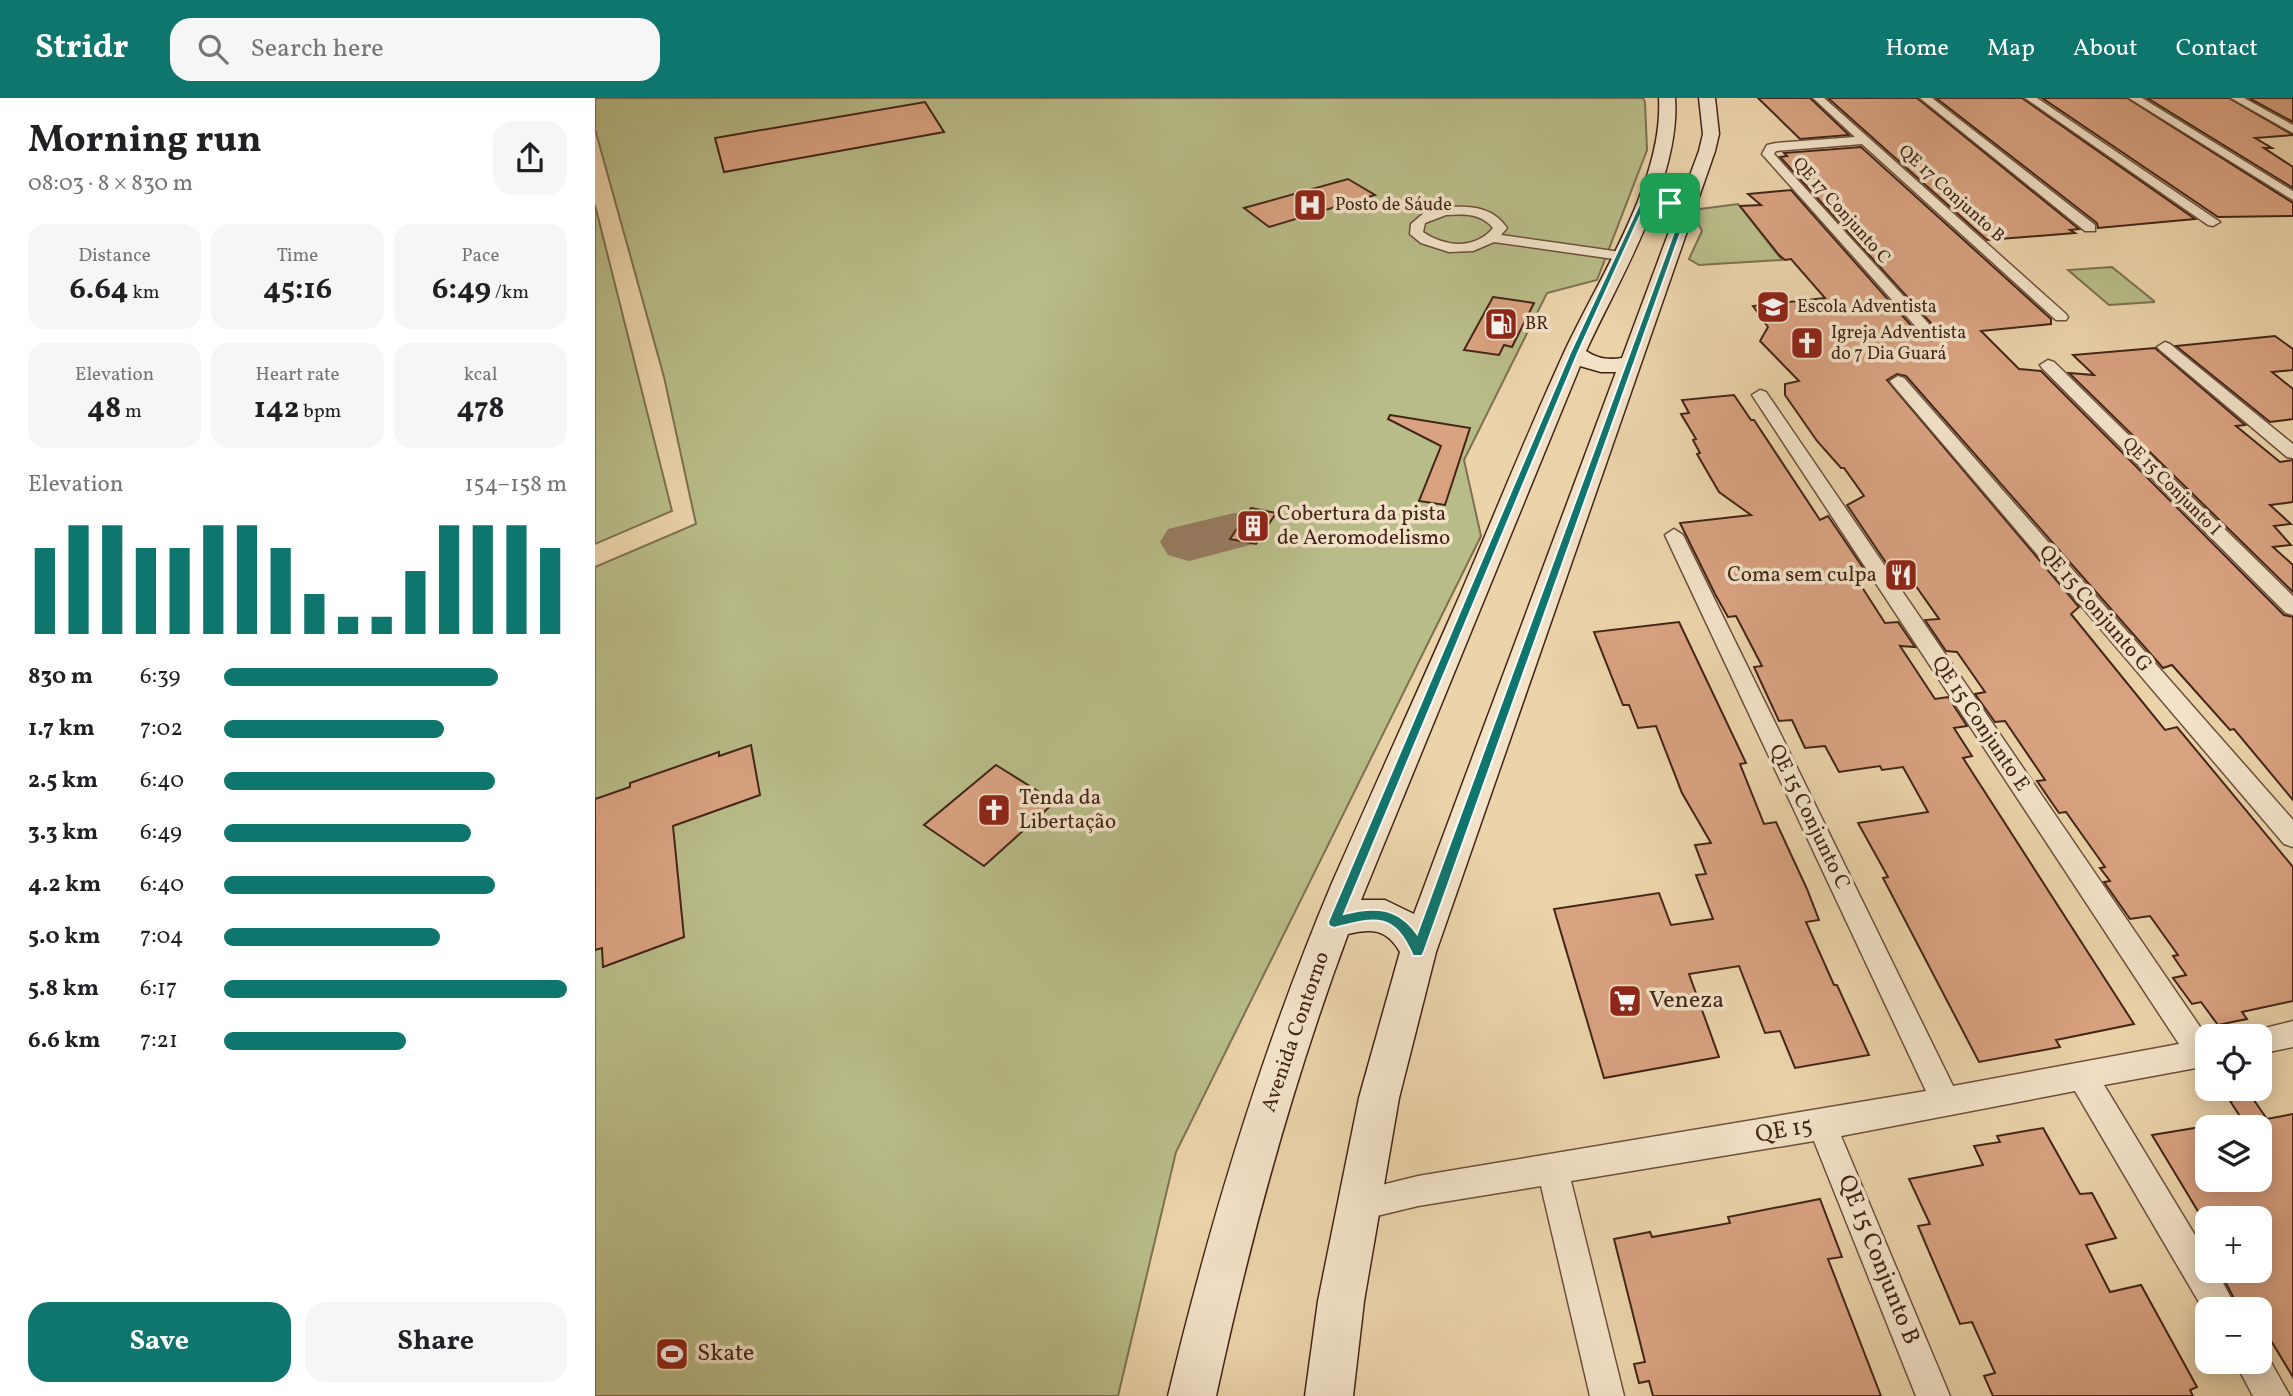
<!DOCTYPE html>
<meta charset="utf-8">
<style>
:root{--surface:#fff;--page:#f6f6f6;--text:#202124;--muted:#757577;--accent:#0f766e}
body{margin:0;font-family:Vollkorn,serif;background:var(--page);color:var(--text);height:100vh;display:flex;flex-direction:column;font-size:26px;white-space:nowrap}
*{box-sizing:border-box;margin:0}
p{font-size:23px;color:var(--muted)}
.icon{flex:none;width:38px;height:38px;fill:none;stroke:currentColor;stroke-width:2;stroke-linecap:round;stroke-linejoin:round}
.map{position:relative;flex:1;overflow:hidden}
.sheet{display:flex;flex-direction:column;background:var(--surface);width:595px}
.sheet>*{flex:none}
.controls{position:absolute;left:1600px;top:926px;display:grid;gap:14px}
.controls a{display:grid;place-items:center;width:77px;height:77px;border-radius:14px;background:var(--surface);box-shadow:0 4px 18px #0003;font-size:35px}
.pin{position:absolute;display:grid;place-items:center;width:60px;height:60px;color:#fff;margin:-30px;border-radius:14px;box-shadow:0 4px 10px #0006}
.round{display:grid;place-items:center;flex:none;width:74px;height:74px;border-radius:21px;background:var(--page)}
.overview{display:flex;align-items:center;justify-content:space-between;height:119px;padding:0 28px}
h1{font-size:38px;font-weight:700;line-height:52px}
.stats{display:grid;grid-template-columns:repeat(3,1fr);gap:10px;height:119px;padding:7px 28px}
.stats div{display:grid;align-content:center;border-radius:18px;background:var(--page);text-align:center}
.stats b{font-size:30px;font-weight:700}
.stats small{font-size:19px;font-weight:400}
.stats p{font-size:19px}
.chart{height:196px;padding:14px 28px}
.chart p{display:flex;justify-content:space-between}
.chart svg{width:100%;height:126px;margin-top:7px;stroke:var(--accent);stroke-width:6}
.primary-button{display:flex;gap:14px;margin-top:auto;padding:14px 28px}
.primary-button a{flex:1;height:80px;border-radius:21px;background:var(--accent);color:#fff;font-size:28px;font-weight:700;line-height:80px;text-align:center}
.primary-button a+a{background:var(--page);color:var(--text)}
ul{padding:0 28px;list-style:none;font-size:23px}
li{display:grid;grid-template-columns:112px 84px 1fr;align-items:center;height:52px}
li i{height:18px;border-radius:9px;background:var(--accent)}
header{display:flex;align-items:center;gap:42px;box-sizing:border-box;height:98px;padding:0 35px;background:var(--accent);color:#fff}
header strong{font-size:33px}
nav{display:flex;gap:38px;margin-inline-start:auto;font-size:24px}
.search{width:490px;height:63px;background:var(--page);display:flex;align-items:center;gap:18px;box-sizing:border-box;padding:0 24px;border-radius:21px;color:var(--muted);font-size:26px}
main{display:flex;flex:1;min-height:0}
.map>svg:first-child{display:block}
.green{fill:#b8bc88;stroke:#7e7050;stroke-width:2}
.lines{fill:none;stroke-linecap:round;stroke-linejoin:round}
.taxiway{fill:#977c61;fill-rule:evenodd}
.building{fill:#d9a281;stroke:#432518;stroke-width:2}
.street-casing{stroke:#6d503c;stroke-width:3}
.secondary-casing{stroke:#432518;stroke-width:3}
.street{fill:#f2e2c8;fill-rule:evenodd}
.secondary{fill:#f2e2c8;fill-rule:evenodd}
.route{fill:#0f766e;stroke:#fff;stroke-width:2;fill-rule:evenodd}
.labels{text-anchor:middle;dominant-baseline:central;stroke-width:7;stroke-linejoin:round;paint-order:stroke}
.far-street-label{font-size:18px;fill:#432518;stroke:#f2e2c8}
.far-poi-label{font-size:18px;fill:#432518;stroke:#f2e2c8;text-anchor:start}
.poi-label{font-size:21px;fill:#432518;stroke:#f2e2c8;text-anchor:start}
.street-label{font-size:21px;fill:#432518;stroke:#f2e2c8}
.near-poi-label{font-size:24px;fill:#432518;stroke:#f2e2c8;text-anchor:start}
.near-street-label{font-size:24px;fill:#432518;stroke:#f2e2c8}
</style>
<header>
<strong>Stridr</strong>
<div class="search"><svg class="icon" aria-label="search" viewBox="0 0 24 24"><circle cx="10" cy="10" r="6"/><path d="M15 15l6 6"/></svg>Search here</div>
<nav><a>Home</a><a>Map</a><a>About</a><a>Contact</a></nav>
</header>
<main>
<section class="sheet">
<div class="overview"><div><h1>Morning run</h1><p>08:03 · 8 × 830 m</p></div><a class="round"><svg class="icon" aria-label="share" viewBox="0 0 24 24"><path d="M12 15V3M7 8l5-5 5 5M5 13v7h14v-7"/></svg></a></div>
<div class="stats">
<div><p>Distance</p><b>6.64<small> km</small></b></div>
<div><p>Time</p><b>45:16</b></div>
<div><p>Pace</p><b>6:49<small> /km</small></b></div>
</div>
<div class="stats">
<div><p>Elevation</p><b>48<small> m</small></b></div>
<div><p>Heart rate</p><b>142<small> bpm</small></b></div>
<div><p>kcal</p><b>478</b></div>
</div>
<div class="chart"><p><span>Elevation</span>154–158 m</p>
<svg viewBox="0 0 160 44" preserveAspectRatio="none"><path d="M5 44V14M15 44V6M25 44V6M35 44V14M45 44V14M55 44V6M65 44V6M75 44V14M85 44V30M95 44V38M105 44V38M115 44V22M125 44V6M135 44V6M145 44V6M155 44V14"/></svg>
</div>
<ul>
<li><b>830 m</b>6:39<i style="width:80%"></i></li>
<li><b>1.7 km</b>7:02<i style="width:64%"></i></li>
<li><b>2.5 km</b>6:40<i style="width:79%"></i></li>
<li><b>3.3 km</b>6:49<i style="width:72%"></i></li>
<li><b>4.2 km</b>6:40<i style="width:79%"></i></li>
<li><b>5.0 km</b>7:04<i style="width:63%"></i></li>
<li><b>5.8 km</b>6:17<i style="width:100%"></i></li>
<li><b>6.6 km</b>7:21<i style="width:53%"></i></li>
</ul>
<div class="primary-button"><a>Save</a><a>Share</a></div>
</section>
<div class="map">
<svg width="1698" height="1298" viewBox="0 0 1698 1298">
<rect width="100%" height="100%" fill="#ebd3aa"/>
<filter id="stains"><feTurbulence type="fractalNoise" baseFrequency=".00286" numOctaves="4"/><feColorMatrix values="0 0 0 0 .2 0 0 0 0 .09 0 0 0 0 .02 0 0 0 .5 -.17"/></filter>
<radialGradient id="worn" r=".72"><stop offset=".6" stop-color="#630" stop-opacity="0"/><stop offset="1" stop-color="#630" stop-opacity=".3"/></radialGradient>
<!-- green -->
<g class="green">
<polygon points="0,0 1048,0 1050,4 1052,52 1002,182 952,195 869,362 886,438 581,1054 523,1298 0,1298 0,469 101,426 69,279 0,31"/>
<polygon points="1143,106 1187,162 1104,167 1094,161 1107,133 1100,120 1105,111"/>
<polygon points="0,107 77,413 0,446"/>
<polygon points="1517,169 1559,203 1559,204 1514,207 1473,172"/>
</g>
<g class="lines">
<!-- taxiway -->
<polygon class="taxiway" points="639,415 659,420 668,433 659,446 594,463 573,457 565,444 573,431"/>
</g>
<!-- building -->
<g class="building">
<polygon points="1163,0 1215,0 1254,37 1205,41"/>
<polygon points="1233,0 1322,0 1484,131 1475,132 1480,135 1392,142"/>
<polygon points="1341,0 1427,0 1600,121 1503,130 1502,125"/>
<polygon points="1447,0 1532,0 1698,105 1698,118 1623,119"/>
<polygon points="1552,0 1634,0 1698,37 1660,40 1677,50 1669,50 1698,69 1698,90"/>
<polygon points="1654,0 1698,0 1698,24"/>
<polygon points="330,4 349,34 129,74 120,40"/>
<polygon points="1266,49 1456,221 1456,226 1386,233 1424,271 1446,273 1689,517 1698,519 1698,702 1639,631 1635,632 1577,567 1568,570 1311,278 1302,276 1292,282 1484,509 1476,516 1570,632 1582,629 1698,769 1698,903 1647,914 1652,921 1623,927 1606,904 1597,906 1578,880 1591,877 1578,858 1583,857 1555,818 1535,821 1509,784 1515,783 1505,770 1510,769 1471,714 1464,715 1442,683 1450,682 1410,623 1400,624 1380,596 1390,594 1362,554 1351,553 1330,522 1344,521 1311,474 1298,475 1252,407 1269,398 1249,370 1246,370 1222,343 1190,297 1190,286 1204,283 1165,243 1173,229 1158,208 1230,200 1196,161 1190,162 1184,157 1145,108 1166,107 1153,96 1196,92 1328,241 1336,243 1346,236 1185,59 1192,58 1189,55"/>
<polygon points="753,81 780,97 674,129 649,110"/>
<polygon points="898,199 939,205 917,249 909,247 904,257 869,252"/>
<polygon points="1680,238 1698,251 1698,272 1677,274 1698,291 1698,321 1675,324 1581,248"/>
<polygon points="1560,250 1650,327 1641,328 1685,364 1698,362 1698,404 1675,407 1696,426 1679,428 1696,447 1678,449 1698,467 1698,494 1474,275 1499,277 1478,257"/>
<polygon points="1139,297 1156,322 1159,322 1225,422 1233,418 1275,480 1263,483 1290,525 1303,524 1320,549 1305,548 1340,601 1353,599 1372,628 1359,630 1377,658 1368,660 1539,926 1461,942 1465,949 1384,964 1288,780 1293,779 1263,725 1333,714 1308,669 1287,672 1285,668 1244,674 1230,648 1210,650 1197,622 1184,623 1159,569 1167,568 1141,518 1133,519 1120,496 1085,425 1156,417 1124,394 1102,356 1105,355 1098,342 1101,341 1086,316 1094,315 1087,302"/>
<polygon points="795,317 875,330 850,407 824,403 846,348 793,321"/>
<polygon points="656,410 681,415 661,446 635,441"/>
<polygon points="1084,524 1151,665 1145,666 1169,726 1181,724 1212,791 1224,822 1211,824 1239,887 1242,887 1274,957 1200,970 1185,933 1170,935 1144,868 1094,876 1124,959 1009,980 959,811 1064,795 1076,827 1118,821 1101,777 1111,776 1100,747 1116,745 1087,695 1061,628 1043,630 1034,607 1028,607 999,534"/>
<polygon points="156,647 165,697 78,728 89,839 8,869 7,850 0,852 0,701 35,689 35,685 124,654 124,658"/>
<polygon points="401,667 460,704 389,768 329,727"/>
<polygon points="1656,998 1672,1021 1698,1016 1698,1279 1664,1223 1664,1211 1657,1211 1654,1206 1643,1208 1624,1172 1664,1172 1664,1120 1607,1120 1557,1037 1612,1028 1612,1082 1664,1082 1664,1029 1652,1029 1635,1003"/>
<polygon points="1448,1030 1485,1096 1497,1095 1521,1140 1491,1147 1515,1194 1546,1187 1602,1289 1595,1292 1598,1298 1398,1298 1389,1278 1400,1275 1377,1224 1365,1226 1323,1128 1335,1126 1314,1081 1388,1067 1379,1048 1405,1044 1402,1038"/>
<polygon points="1225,1101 1247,1159 1233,1161 1286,1298 1058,1298 1054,1283 1044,1285 1039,1266 1050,1264 1019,1141 1055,1134 1057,1139 1135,1125 1133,1119"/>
</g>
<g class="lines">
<defs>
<g id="street">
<polygon points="1218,0 1229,0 1471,216 1473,219 1471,222 1461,222 1267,46 1181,53 1179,56 1343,236 1335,241 1330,239 1167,56 1172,47 1181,45 1260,39"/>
<polygon points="1325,0 1337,0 1500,127 1500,133 1490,133"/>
<polygon points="1430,0 1442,0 1625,124 1618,128 1613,127"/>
<polygon points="1534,0 1547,0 1698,93 1698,102"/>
<polygon points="1636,0 1649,0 1698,27 1698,35"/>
<path d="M858,109c22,-1 41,2 54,21l-6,7 120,17 7,4 -7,4 -127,-18 -21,9 -24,1 -28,-9 -11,-9 1,-10 14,-12zM851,117c18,-1 35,-2 47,13 -18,22 -48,19 -70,4l2,-9z"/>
<polygon points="1570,244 1575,246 1698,346 1698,360 1692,359 1565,252 1562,249"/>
<polygon points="1453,262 1459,264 1698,498 1698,517 1691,515 1447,270 1445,267"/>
<polygon points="1303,278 1309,280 1698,722 1698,749 1689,746 1297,286 1295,283"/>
<polygon points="1165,292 1171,294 1612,939 1612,968 1509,987 1612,1157 1612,1172 1621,1172 1642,1211 1612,1211 1612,1218 1480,993 1246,1038 1355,1298 1321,1298 1219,1043 976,1083 1029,1298 995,1298 946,1088 823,1108 765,1122 754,1117 749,1106 754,1095 823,1078 1331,993 1070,437 1079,431 1088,437 1358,988 1584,946 1157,297"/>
<polygon points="1698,923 1698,949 1664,956 1664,938 1652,938 1654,934"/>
<polygon points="1664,1250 1669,1252 1695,1298 1658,1298 1640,1264 1664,1264"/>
</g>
<path id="secondary" d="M1064,0h16c6,80 -56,181 -89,253 12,8 22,9 36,7l77,-207 4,-17 -4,-36h16l4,36 -4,17 -279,801 -37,146 -35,203 -11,95h-48l13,-95 41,-203 41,-146c-13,-23 -28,-24 -52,-18 -56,150 -98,305 -132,462h-48c42,-175 94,-347 164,-513 42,-96 86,-192 128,-288 34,-79 66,-159 102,-238 34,-75 102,-175 97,-259zM985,268l21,6h15l-202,542 -29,-14h-24z"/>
</defs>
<!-- street casing -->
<use href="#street" class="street-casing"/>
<!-- secondary casing -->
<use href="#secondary" class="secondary-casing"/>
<!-- street -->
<use href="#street" class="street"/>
<!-- secondary -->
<use href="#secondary" class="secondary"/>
</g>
<!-- route -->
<path class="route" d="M1059,102l19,2 15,10 -264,740 -2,4h-9c-19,-44 -37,-39 -79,-28l-5,-2 -1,-4 242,-569 69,-148zM1060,106l14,1 12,8 -264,721c-19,-27 -43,-28 -73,-20l234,-561 66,-146z"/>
<!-- icons -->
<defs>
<symbol id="hospital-square" viewBox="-11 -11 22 22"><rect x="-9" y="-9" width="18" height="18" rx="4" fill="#8f2418" stroke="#f2e2c8"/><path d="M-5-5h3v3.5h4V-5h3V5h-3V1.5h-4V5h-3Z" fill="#fff"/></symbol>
<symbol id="school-square" viewBox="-11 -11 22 22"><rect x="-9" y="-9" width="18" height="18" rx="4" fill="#8f2418" stroke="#f2e2c8"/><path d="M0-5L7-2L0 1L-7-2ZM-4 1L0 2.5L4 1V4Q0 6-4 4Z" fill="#fff"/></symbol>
<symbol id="fuel-square" viewBox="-11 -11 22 22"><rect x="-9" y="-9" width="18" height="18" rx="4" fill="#8f2418" stroke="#f2e2c8"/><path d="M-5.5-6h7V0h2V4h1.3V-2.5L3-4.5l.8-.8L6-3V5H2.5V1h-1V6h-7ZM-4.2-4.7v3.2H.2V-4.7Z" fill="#fff"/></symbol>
<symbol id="church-square" viewBox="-11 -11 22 22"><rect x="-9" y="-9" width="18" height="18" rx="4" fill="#8f2418" stroke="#f2e2c8"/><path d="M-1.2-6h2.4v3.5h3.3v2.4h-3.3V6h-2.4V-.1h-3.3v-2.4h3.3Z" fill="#fff"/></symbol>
<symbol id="building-square" viewBox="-11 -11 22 22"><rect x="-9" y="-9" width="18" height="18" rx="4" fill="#8f2418" stroke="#f2e2c8"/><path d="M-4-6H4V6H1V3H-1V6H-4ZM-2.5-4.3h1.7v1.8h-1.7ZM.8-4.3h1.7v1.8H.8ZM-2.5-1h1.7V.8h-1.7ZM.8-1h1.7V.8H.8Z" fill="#fff"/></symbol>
<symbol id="restaurant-square" viewBox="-11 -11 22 22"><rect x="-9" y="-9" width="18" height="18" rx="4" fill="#8f2418" stroke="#f2e2c8"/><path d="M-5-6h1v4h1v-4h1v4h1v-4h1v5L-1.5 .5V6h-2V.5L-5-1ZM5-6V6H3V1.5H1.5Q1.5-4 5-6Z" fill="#fff"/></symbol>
<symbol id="supermarket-square" viewBox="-11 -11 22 22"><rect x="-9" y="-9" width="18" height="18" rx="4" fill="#8f2418" stroke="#f2e2c8"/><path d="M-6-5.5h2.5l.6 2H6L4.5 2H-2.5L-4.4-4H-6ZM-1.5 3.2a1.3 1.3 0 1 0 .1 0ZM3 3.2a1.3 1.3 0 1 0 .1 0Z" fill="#fff"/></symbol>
<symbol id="stadium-square" viewBox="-11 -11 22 22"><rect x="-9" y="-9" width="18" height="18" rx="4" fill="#8f2418" stroke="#f2e2c8"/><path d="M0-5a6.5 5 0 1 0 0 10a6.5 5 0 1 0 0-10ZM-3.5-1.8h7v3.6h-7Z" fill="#fff"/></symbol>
</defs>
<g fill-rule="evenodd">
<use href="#hospital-square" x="696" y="88" width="38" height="38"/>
<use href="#school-square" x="1159" y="190" width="38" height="38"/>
<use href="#fuel-square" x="887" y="207" width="38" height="38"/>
<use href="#church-square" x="1193" y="226" width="38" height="38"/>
<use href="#building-square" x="639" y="409" width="38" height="38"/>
<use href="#restaurant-square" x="1287" y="458" width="38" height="38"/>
<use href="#church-square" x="380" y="693" width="38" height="38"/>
<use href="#supermarket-square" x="1011" y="884" width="38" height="38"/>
<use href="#stadium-square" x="58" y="1237" width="38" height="38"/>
</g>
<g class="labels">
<!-- far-street labels -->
<g class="far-street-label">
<text transform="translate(1356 96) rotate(42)">QE 17 Conjunto B</text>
<text transform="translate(1246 113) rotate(48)">QE 17 Conjunto C</text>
<text transform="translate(1576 389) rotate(45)">QE 15 Conjunto I</text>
</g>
<!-- far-poi labels -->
<g class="far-poi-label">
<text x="740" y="107">Posto de Sáude</text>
<text x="1202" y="209">Escola Adventista</text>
<text x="930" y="226">BR</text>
<text x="1236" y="235">Igreja Adventista<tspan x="1236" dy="21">do 7 Dia Guará</tspan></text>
</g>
<!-- poi labels -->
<g class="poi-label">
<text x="682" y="416">Cobertura da pista<tspan x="682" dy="24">de Aeromodelismo</tspan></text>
<text x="1282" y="477" text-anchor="end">Coma sem culpa</text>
<text x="424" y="700">Tenda da<tspan x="424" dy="24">Libertação</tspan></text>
</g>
<!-- street labels -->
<g class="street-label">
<text transform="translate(1500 511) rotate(49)">QE 15 Conjunto G</text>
<text transform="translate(1385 626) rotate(56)">QE 15 Conjunto E</text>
<text transform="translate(1214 719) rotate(64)">QE 15 Conjunto C</text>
<text transform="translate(701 934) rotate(-71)">Avenida Contorno</text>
</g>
<!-- near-poi labels -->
<g class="near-poi-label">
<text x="1054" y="903">Veneza</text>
<text x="102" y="1256">Skate</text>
</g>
<!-- near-street labels -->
<g class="near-street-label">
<text transform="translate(1189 1033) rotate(-10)">QE 15</text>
<text transform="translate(1283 1162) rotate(68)">QE 15 Conjunto B</text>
</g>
</g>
<rect width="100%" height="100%" filter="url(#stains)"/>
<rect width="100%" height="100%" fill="url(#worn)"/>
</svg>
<div class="controls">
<a><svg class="icon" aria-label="locate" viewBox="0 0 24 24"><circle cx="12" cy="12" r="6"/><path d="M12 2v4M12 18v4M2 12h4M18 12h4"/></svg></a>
<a><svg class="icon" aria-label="layers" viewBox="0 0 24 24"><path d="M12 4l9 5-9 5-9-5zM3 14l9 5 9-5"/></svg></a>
<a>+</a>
<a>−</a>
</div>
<div class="pin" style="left:1075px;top:105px;background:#1e9e55"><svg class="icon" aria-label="arrive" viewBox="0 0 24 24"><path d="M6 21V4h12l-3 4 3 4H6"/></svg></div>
</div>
</main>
